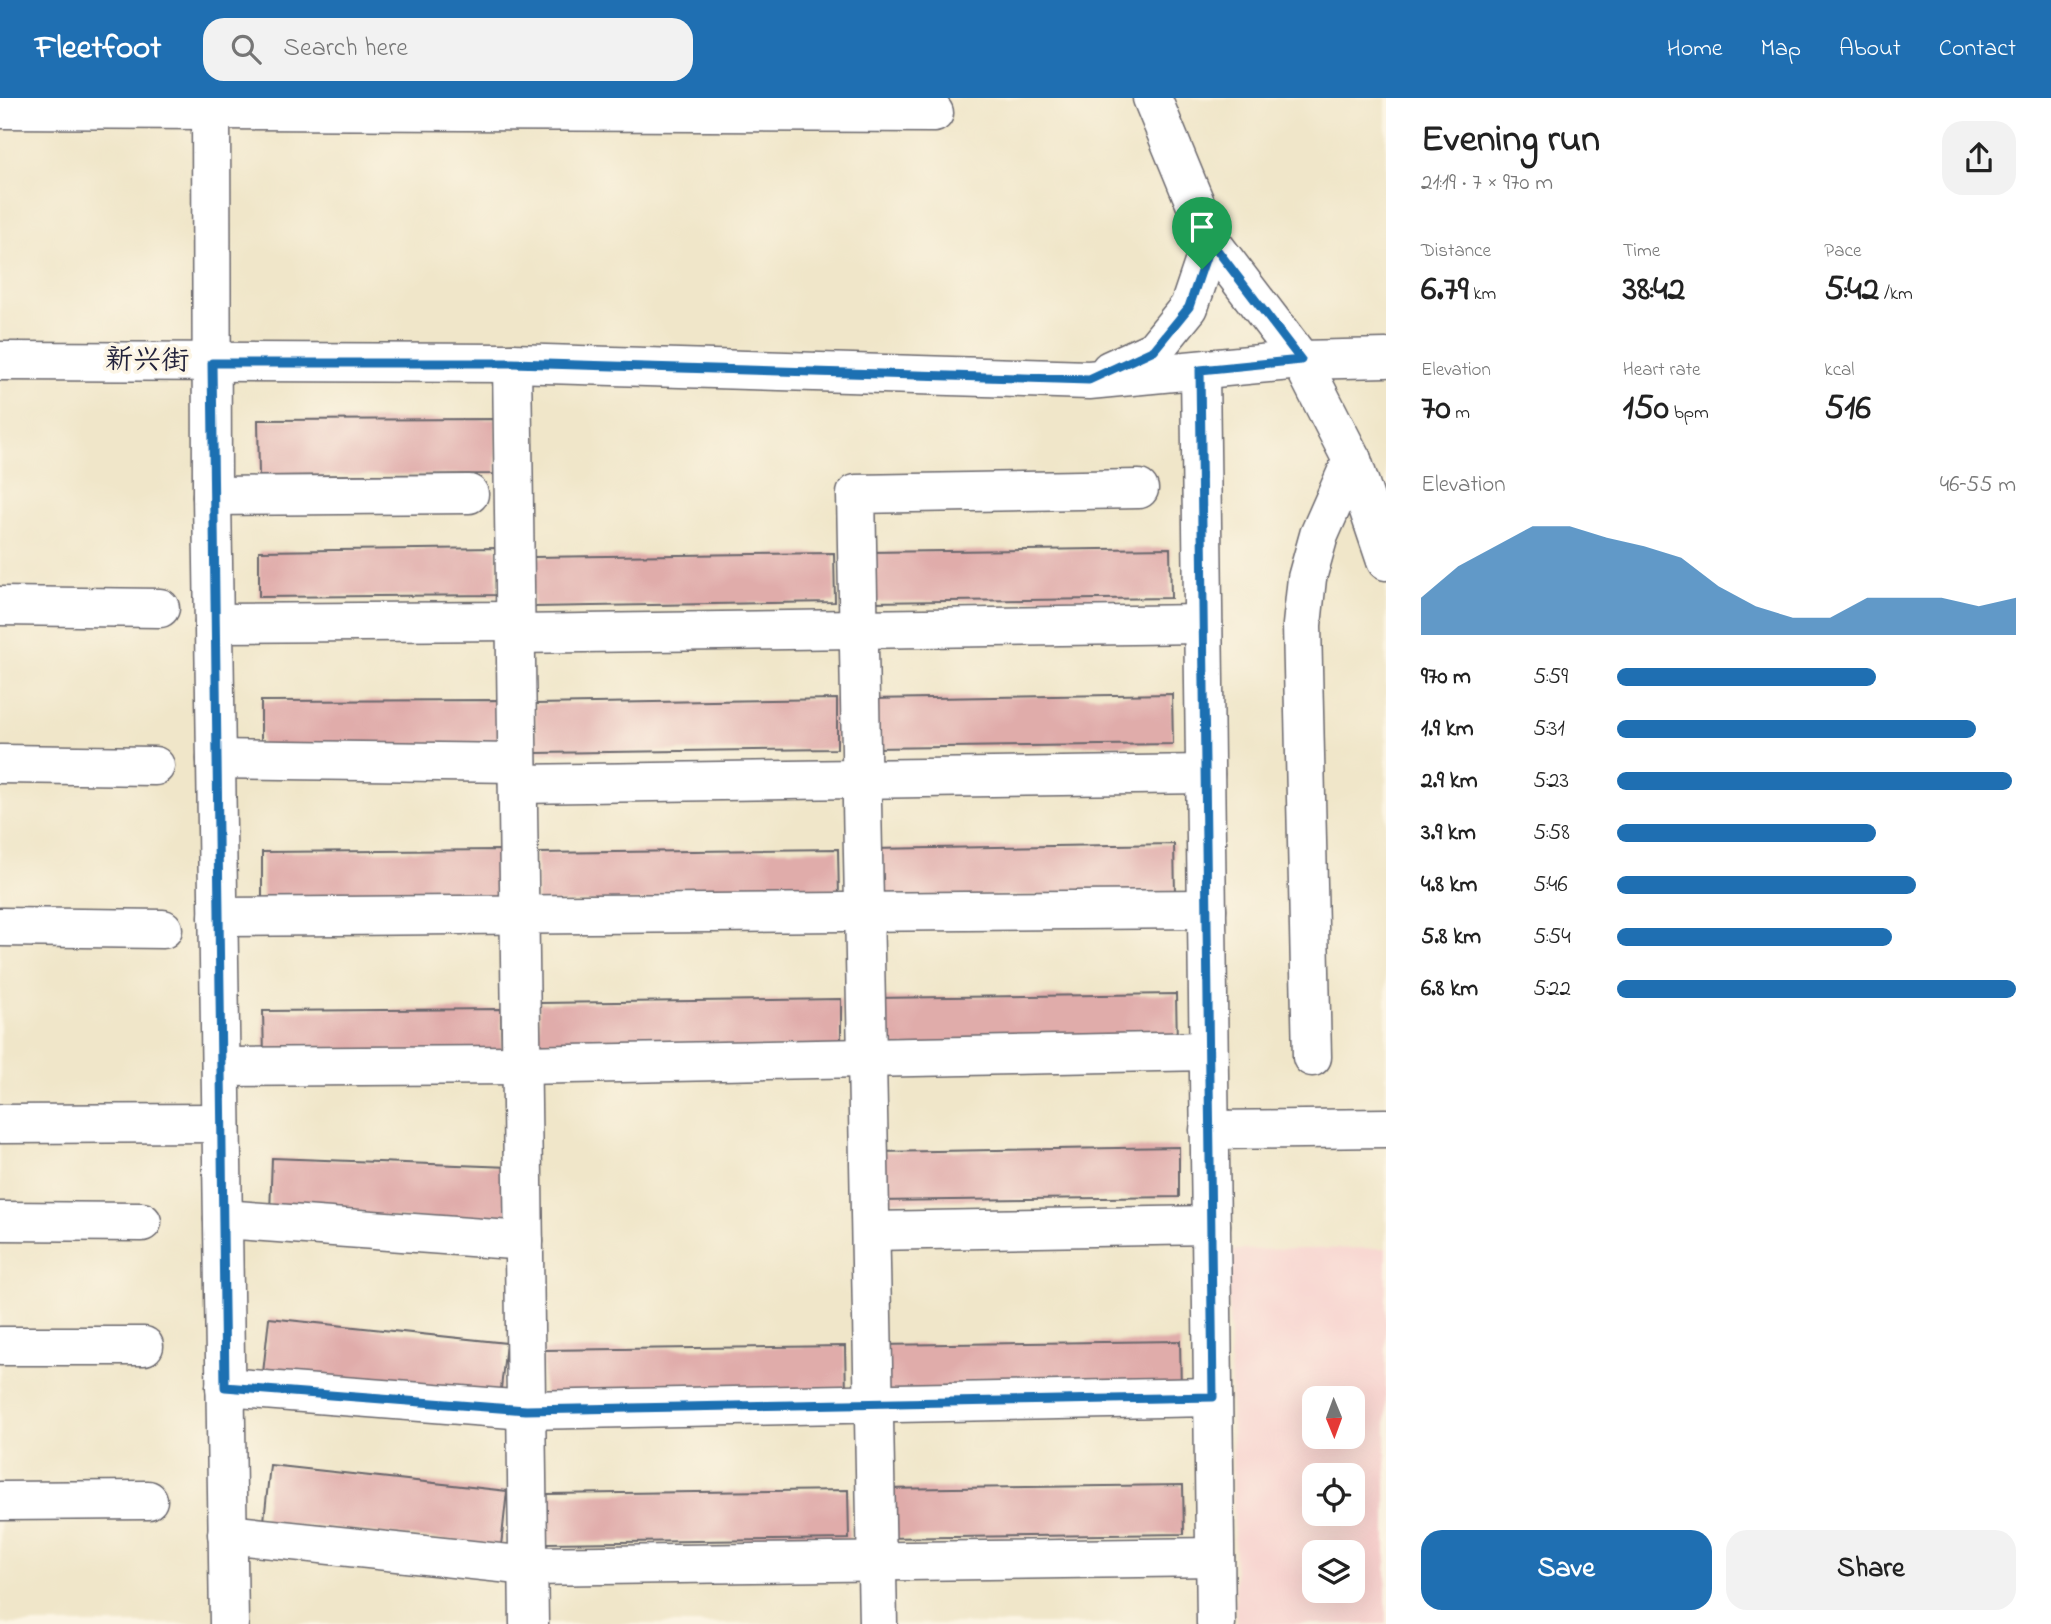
<!DOCTYPE html>
<meta charset="utf-8">
<style>
:root{--surface:#fff;--page:#f2f2f2;--text:#222;--muted:#767676;--accent:#1f6fb2}
body{margin:0;font-family:"Indie Flower","LXGW WenKai TC",sans-serif;background:var(--page);color:var(--text);height:100vh;display:flex;flex-direction:column;font-size:26px;white-space:nowrap}
*{box-sizing:border-box;margin:0}
p{font-size:23px;color:var(--muted)}
.icon{flex:none;width:38px;height:38px;fill:none;stroke:currentColor;stroke-width:2;stroke-linecap:round;stroke-linejoin:round}
.map{position:relative;flex:1;overflow:hidden}
.drawer{display:flex;flex-direction:column;background:var(--surface);width:665px}
.drawer>*{flex:none}
.needle{width:46px;rotate:179deg}
.fabs{position:absolute;left:1302px;top:1288px;display:grid;gap:14px}
.fabs a{display:grid;place-items:center;width:63px;height:63px;border-radius:14px;background:var(--surface);box-shadow:0 7px 28px #0002;font-size:35px}
.pin{position:absolute;display:grid;place-items:center;width:60px;height:60px;color:#fff;margin:-72px -30px;border-radius:50% 50% 50% 0;rotate:-45deg;box-shadow:0 0 7px #0007}
.pin .icon{rotate:45deg}
.round{display:grid;place-items:center;flex:none;width:74px;height:74px;border-radius:21px;background:var(--page)}
.headline{display:flex;align-items:center;justify-content:space-between;height:119px;padding:0 35px}
h1{font-size:38px;font-weight:700;line-height:52px}
.stats{display:grid;grid-template-columns:repeat(3,1fr);gap:10px;height:119px;padding:7px 35px}
.stats div{display:grid;align-content:center}
.stats b{font-size:35px;font-weight:700}
.stats small{font-size:19px;font-weight:400}
.stats p{font-size:19px}
.chart{height:196px;padding:14px 35px}
.chart p{display:flex;justify-content:space-between}
.chart svg{width:100%;height:126px;margin-top:7px;fill:var(--accent);opacity:.7}
.button{display:flex;gap:14px;margin-top:auto;padding:14px 35px}
.button a{flex:1;height:80px;border-radius:21px;background:var(--accent);color:#fff;font-size:28px;font-weight:700;line-height:80px;text-align:center}
.button a+a{background:var(--page);color:var(--text)}
ul{padding:0 35px;list-style:none;font-size:23px}
li{display:grid;grid-template-columns:112px 84px 1fr;align-items:center;height:52px}
li i{height:18px;border-radius:9px;background:var(--accent)}
header{display:flex;align-items:center;gap:42px;box-sizing:border-box;height:98px;padding:0 35px;background:var(--accent);color:#fff}
header strong{font-size:33px}
nav{display:flex;gap:38px;margin-inline-start:auto;font-size:24px}
.search{width:490px;height:63px;background:var(--page);display:flex;align-items:center;gap:18px;box-sizing:border-box;padding:0 24px;border-radius:21px;color:var(--muted);font-size:26px}
main{display:flex;flex:1;min-height:0}
.map>svg:first-child{display:block}
.built{fill:#f7d0cd;fill-rule:evenodd}
.building{fill:#e0acaa}
.lines{fill:none;stroke-linecap:round;stroke-linejoin:round}
.minor-casing{stroke:#6a676d;stroke-width:41}
.minor{stroke:#fff;stroke-width:38}
.route-casing{stroke:#fff;stroke-width:14}
.route{stroke:#1f6fb2;stroke-width:9}
.labels{text-anchor:middle;dominant-baseline:central;stroke-width:7;stroke-linejoin:round;paint-order:stroke}
.street-label{font-size:28px;fill:#22223b;stroke:#fcf5e5}
</style>
<header>
<strong>Fleetfoot</strong>
<div class="search"><svg class="icon" aria-label="search" viewBox="0 0 24 24"><circle cx="10" cy="10" r="6"/><path d="M15 15l6 6"/></svg>Search here</div>
<nav><a>Home</a><a>Map</a><a>About</a><a>Contact</a></nav>
</header>
<main>
<div class="map">
<svg width="1386" height="1526" viewBox="0 0 1386 1526">
<rect width="100%" height="100%" fill="#fcf5e5"/>
<filter id="ink" filterUnits="userSpaceOnUse"><feTurbulence type="fractalNoise" baseFrequency=".0143" numOctaves="2"/><feDisplacementMap in="SourceGraphic" scale="14" xChannelSelector="R" yChannelSelector="G"/><feConvolveMatrix kernelMatrix="1 2 1 2 8 2 1 2 1" color-interpolation-filters="sRGB"/></filter>
<filter id="wash" filterUnits="userSpaceOnUse"><feTurbulence type="fractalNoise" baseFrequency=".00686" numOctaves="4" result="noise"/><feDisplacementMap in="SourceGraphic" scale="28" xChannelSelector="R" yChannelSelector="G"/><feGaussianBlur stdDeviation="1.57" result="paint"/><feColorMatrix in="noise" values="0 0 0 0 0 0 0 0 0 0 0 0 0 0 0 0 0 1.4 0 .05"/><feComposite in="paint" operator="in"/></filter>
<g filter="url(#wash)">
<rect width="100%" height="100%" fill="#f0e6c9"/>
<!-- built -->
<path class="built" d="M1386,1150v376h-150l-8,-374zM1314,1300h39v39h-39zM1314,1377h39v39h-39zM1314,1454h39v39h-39z"/>
<g id="blocks">
<!-- building -->
<g class="building">
<polygon points="496,321 496,376 259,378 258,322"/>
<polygon points="497,450 497,497 259,499 259,453"/>
<polygon points="1170,450 1171,500 869,504 868,454"/>
<polygon points="834,455 835,504 533,509 533,459"/>
<polygon points="1172,596 1173,646 871,650 870,601"/>
<polygon points="837,601 837,651 536,655 535,606"/>
<polygon points="498,602 499,658 261,660 261,603"/>
<polygon points="1174,746 1175,796 873,800 872,751"/>
<polygon points="838,751 839,800 537,805 537,755"/>
<polygon points="500,752 500,809 262,811 262,754"/>
<polygon points="1176,896 1177,945 875,950 874,900"/>
<polygon points="841,901 841,950 540,954 539,905"/>
<polygon points="501,911 502,957 264,959 263,913"/>
<polygon points="1179,1049 1179,1099 878,1103 877,1054"/>
<polygon points="272,1060 510,1069 508,1124 270,1115"/>
<polygon points="269,1220 506,1245 500,1300 263,1275"/>
<polygon points="1180,1243 1181,1292 879,1297 878,1247"/>
<polygon points="845,1248 846,1297 544,1301 543,1252"/>
<polygon points="270,1367 507,1393 501,1448 264,1423"/>
<polygon points="1183,1387 1184,1436 882,1440 881,1391"/>
<polygon points="848,1392 849,1441 547,1445 546,1396"/>
</g>
</g>
</g>
<g filter="url(#ink)">
<use href="#blocks" fill-opacity="0" stroke="#6a676d" stroke-width="2"/>
<g class="lines">
<defs>
<g id="minor">
<polyline points="211,0 212,398 229,1526"/>
<polyline points="1152,0 1211,144 1301,262 1352,362 1386,463"/>
<polyline points="0,11 934,15"/>
<polyline points="0,263 512,265 1089,282 1301,262 1386,260"/>
<polyline points="512,265 529,1526"/>
<polyline points="1110,272 1154,252 1189,209 1211,144"/>
<polyline points="1200,272 1216,1526"/>
<polyline points="212,398 469,396"/>
<polyline points="0,508 160,510"/>
<polyline points="214,525 516,523"/>
<polyline points="516,536 1203,526"/>
<polyline points="216,661 517,665"/>
<polyline points="0,666 155,668"/>
<polyline points="518,686 1205,676"/>
<polyline points="218,819 1207,811"/>
<polyline points="0,829 163,831"/>
<polyline points="1312,959 1302,527 1307,480 1319,437 1352,362"/>
<polyline points="221,969 521,967 1208,953"/>
<polyline points="0,1026 221,1025"/>
<polyline points="1209,1032 1386,1030"/>
<polyline points="223,1121 524,1143"/>
<polyline points="0,1123 142,1124"/>
<polyline points="871,1133 1211,1127"/>
<polyline points="0,1248 144,1248"/>
<polyline points="225,1289 526,1312 1213,1299"/>
<polyline points="0,1403 148,1402"/>
<polyline points="227,1436 528,1468 1215,1459"/>
<polyline points="878,1526 856,396 1139,391"/>
</g>
</defs>
<!-- minor casing -->
<use href="#minor" class="minor-casing"/>
<!-- minor -->
<use href="#minor" class="minor"/>
</g>
</g>
<g class="lines" filter="url(#ink)">
<defs>
<polygon id="route" points="1211,144 1301,262 1200,272 1213,1299 526,1312 225,1289 212,265 512,265 1089,282 1154,252 1189,209"/>
</defs>
<!-- route casing -->
<use href="#route" class="route-casing"/>
<!-- route -->
<use href="#route" class="route"/>
</g>
<g class="labels">
<!-- street labels -->
<g class="street-label">
<text transform="translate(147 264) rotate(1)">新兴街</text>
</g>
</g>
</svg>
<div class="fabs">
<a><svg class="needle" viewBox="-14 -14 28 28"><path d="M0-13l5 13h-10z" fill="#e53935"/><path d="M0 13l5-13h-10z" fill="#767676"/></svg></a>
<a><svg class="icon" aria-label="locate" viewBox="0 0 24 24"><circle cx="12" cy="12" r="6"/><path d="M12 2v4M12 18v4M2 12h4M18 12h4"/></svg></a>
<a><svg class="icon" aria-label="layers" viewBox="0 0 24 24"><path d="M12 4l9 5-9 5-9-5zM3 14l9 5 9-5"/></svg></a>
</div>
<div class="pin" style="left:1202px;top:171px;background:#1e9e55"><svg class="icon" aria-label="arrive" viewBox="0 0 24 24"><path d="M6 21V4h12l-3 4 3 4H6"/></svg></div>
</div>
<section class="drawer">
<div class="headline"><div><h1>Evening run</h1><p>21:19 · 7 × 970 m</p></div><a class="round"><svg class="icon" aria-label="share" viewBox="0 0 24 24"><path d="M12 15V3M7 8l5-5 5 5M5 13v7h14v-7"/></svg></a></div>
<div class="stats">
<div><p>Distance</p><b>6.79<small> km</small></b></div>
<div><p>Time</p><b>38:42</b></div>
<div><p>Pace</p><b>5:42<small> /km</small></b></div>
</div>
<div class="stats">
<div><p>Elevation</p><b>70<small> m</small></b></div>
<div><p>Heart rate</p><b>150<small> bpm</small></b></div>
<div><p>kcal</p><b>516</b></div>
</div>
<div class="chart"><p><span>Elevation</span>46–55 m</p>
<svg viewBox="0 0 160 44" preserveAspectRatio="none"><path d="M0 44V31L10 20L20 13L30 6L40 6L50 10L60 13L70 17L80 27L90 34L100 38L110 38L120 31L130 31L140 31L150 34L160 31V44z"/></svg>
</div>
<ul>
<li><b>970 m</b>5:59<i style="width:65%"></i></li>
<li><b>1.9 km</b>5:31<i style="width:90%"></i></li>
<li><b>2.9 km</b>5:23<i style="width:99%"></i></li>
<li><b>3.9 km</b>5:58<i style="width:65%"></i></li>
<li><b>4.8 km</b>5:46<i style="width:75%"></i></li>
<li><b>5.8 km</b>5:54<i style="width:69%"></i></li>
<li><b>6.8 km</b>5:22<i style="width:100%"></i></li>
</ul>
<div class="button"><a>Save</a><a>Share</a></div>
</section>
</main>
